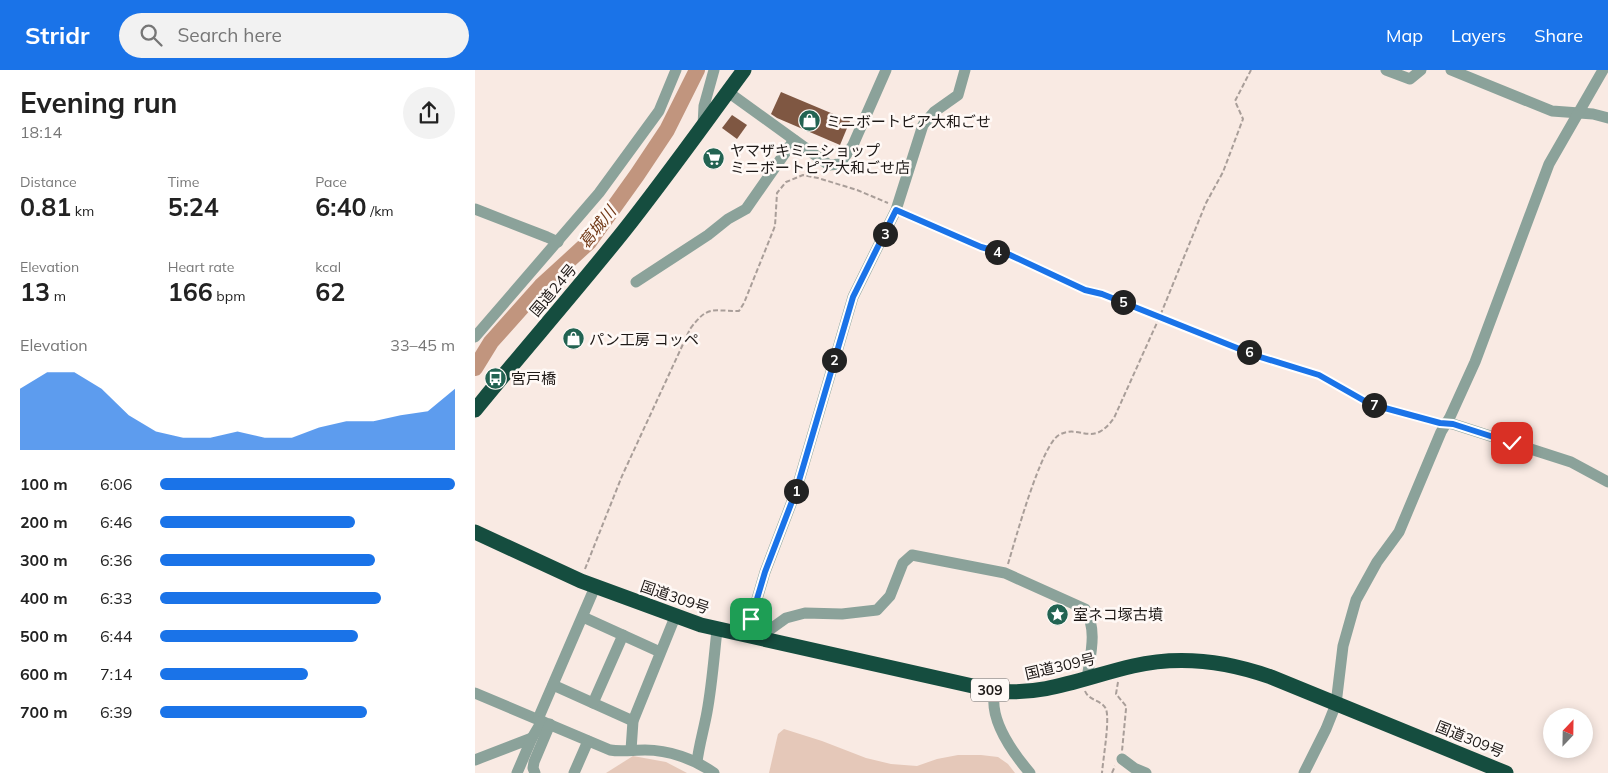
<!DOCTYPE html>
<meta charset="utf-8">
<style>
:root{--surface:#fff;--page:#f2f2f2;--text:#222;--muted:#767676;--accent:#1a73e8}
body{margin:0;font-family:Mulish,"Noto Sans JP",sans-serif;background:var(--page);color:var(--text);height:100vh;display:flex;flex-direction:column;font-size:19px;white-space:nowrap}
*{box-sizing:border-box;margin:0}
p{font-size:16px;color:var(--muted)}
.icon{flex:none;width:28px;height:28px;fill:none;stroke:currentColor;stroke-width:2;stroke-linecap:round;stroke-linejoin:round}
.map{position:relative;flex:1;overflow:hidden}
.details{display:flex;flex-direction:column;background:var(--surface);width:475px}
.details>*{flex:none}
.needle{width:32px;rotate:22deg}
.controls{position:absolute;left:1068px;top:638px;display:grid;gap:10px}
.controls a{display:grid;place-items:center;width:50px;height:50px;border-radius:50%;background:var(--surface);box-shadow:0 2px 12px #0003;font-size:25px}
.pin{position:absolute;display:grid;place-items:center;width:42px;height:42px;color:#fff;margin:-21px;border-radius:10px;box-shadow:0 2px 8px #0006}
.km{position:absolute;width:25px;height:25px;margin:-12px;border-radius:50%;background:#222;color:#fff;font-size:14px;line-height:25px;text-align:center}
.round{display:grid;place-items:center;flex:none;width:52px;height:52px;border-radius:26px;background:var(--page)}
.headline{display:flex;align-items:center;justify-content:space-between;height:85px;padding:0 20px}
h1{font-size:28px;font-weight:700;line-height:38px}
.metrics{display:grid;grid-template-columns:repeat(3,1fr);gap:8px;height:85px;padding:5px 20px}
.metrics div{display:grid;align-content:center}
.metrics b{font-size:25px;font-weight:700}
.metrics small{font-size:14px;font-weight:400}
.metrics p{font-size:14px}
.chart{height:140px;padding:10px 20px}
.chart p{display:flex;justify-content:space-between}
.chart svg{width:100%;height:90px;margin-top:5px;fill:var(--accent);opacity:.7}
ul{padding:0 20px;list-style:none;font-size:16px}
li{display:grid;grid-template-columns:80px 60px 1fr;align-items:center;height:38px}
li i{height:12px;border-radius:6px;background:var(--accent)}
header{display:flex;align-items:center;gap:30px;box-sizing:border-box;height:70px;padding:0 25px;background:var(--accent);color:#fff}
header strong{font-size:24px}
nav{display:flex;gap:28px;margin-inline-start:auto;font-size:18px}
.search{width:350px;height:45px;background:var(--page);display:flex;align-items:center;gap:12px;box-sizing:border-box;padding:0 18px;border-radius:28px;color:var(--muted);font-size:19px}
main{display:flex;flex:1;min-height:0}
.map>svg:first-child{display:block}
.green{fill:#e5c8b9}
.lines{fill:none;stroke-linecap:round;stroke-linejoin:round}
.river{stroke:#c1957e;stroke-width:16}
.building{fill:#7f5742}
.path{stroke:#a99e99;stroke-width:2;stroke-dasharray:5 2.5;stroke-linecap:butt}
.minor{stroke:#8ba29a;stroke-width:11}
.highway{stroke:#154d3f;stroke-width:15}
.route-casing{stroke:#fff;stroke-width:10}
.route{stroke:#1a73e8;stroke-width:6}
.labels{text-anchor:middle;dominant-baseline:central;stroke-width:5;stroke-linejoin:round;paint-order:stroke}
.shield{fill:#fff9f6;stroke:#625c5a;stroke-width:1}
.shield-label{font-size:14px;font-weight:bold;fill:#1e1917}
.poi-label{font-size:15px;fill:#1e1917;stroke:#fff9f6;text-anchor:start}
.street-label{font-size:15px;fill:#1e1917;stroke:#fff9f6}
.water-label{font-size:16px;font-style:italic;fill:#713816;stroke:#fff9f6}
</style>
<header>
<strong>Stridr</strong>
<div class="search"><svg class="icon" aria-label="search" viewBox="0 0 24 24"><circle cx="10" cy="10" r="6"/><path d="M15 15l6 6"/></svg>Search here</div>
<nav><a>Map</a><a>Layers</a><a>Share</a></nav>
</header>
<main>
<section class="details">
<div class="headline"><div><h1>Evening run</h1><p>18:14</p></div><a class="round"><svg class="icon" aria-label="share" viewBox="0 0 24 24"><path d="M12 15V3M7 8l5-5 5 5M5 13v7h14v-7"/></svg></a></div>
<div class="metrics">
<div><p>Distance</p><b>0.81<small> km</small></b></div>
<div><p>Time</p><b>5:24</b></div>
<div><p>Pace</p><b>6:40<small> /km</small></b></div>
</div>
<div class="metrics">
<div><p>Elevation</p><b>13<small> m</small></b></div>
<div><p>Heart rate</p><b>166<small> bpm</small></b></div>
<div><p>kcal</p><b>62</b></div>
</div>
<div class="chart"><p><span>Elevation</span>33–45 m</p>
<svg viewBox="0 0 160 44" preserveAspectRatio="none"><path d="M0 44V14L10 6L20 6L30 14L40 27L50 35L60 38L70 38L80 35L90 38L100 38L110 33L120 30L130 30L140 27L150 25L160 14V44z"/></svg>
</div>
<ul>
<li><b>100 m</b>6:06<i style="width:100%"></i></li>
<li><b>200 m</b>6:46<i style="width:66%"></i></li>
<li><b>300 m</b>6:36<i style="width:73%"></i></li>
<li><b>400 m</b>6:33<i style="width:75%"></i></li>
<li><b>500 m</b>6:44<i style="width:67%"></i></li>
<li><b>600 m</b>7:14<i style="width:50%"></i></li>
<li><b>700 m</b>6:39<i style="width:70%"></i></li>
</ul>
</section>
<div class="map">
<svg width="1133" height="703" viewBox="0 0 1133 703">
<rect width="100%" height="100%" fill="#f9eae3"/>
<!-- green -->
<g class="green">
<polygon points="309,659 347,671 391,688 416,694 442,696 462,689 483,685 506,685 523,687 533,694 540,703 294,703 303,664"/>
<polygon points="158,686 191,692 212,703 131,703"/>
</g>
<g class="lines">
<!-- river -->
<polyline class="river" points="0,298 16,272 66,216 114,172 162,105 192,60 222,0"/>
</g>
<!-- building -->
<g class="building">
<polygon points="306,22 375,51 365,75 302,48 296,44"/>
<polygon points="257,45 272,55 262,69 247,58"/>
</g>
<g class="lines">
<!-- path -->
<g class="path">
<polyline points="430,144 506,177 535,185 610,220 627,224 782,286 844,305 895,334 961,352"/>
<path d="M533,494c7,-23 33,-119 51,-129 21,-12 33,14 55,-17l46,-102 46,-113 17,-31 20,-53 -8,-18 16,-31"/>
<path d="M110,499l37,-93 68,-147c18,-24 21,-18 49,-18l5,-8 31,-77 2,-33 9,-11 17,-7 15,3 39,12 31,13"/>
<polyline points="643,612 641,624 651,636 651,639 647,681"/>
<path d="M610,621c4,10 17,9 21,18 4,11 -3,50 -4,64"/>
<polyline points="637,703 640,696"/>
</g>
<!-- minor -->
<g class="minor">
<polyline points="911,0 935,9 946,0"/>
<polyline points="976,0 1077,41 1118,44 1133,48"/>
<polyline points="253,22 354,95 365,94 378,75 411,0"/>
<polyline points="228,56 229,36 239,0"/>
<polyline points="0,139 72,167 83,172"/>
<polyline points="161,212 233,165 253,149 271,139 319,70"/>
<polyline points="0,267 124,123 184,41 201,0"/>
<polyline points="971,353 978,354 1096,392 1133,412"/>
<polyline points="108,547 185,582"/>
<polyline points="271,566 290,502 321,421 378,227 421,140 448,55 459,42 483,25 490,0"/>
<path d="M283,568l28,-20 19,-5 37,1 35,-4 13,-14 13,-33 9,-8 93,18 80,36c13,21 5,47 2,70"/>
<polyline points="78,615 158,651"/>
<path d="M520,621c-7,28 18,62 35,82"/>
<path d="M0,623l135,57c11,2 23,0 35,0 24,0 49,9 69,23"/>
<polyline points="118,633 148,565"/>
<polyline points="63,649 120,517"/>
<polyline points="156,680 158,651 200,547"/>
<polyline points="647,689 659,698 671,703"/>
<polyline points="0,690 57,668"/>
<path d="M222,692c2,-17 7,-33 10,-50 5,-27 7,-55 10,-82"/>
<polyline points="42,703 57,668 67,651"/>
<polyline points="60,703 58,698 59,692 75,654"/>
<polyline points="99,703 113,671"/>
<polyline points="829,703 851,659 861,634 868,576 881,530 902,492 924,462 966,362 975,347 1000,292 1074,94 1128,0"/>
</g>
<!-- highway -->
<g class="highway">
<path d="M0,340c49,-60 100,-118 148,-178 42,-53 81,-108 121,-162"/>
<path d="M0,462l106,49 120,44 294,66c50,5 90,-14 138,-25 47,-11 93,-5 138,11l235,96"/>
</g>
</g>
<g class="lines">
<defs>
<polyline id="route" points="276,549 290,502 321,421 378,227 421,140 506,177 535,185 610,220 627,224 782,286 844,305 895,334 965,353 978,354 1037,373"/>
</defs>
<!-- route casing -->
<use href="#route" class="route-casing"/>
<!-- route -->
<use href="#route" class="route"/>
</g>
<!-- icons -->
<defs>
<symbol id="shop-disc" viewBox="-11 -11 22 22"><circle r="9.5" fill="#226352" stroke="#fff9f6"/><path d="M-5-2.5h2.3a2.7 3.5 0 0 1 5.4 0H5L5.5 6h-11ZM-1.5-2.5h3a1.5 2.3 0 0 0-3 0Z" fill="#fff"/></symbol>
<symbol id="supermarket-disc" viewBox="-11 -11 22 22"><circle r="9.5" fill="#226352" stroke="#fff9f6"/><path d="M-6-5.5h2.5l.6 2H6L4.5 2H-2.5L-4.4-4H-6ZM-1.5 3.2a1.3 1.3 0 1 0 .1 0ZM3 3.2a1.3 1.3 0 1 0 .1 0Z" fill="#fff"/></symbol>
<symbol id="bus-disc" viewBox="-11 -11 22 22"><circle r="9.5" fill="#226352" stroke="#fff9f6"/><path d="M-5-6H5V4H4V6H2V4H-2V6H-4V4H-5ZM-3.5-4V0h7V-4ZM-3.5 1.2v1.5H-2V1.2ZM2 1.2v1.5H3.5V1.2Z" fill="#fff"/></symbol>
<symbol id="sight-disc" viewBox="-11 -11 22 22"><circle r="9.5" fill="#226352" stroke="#fff9f6"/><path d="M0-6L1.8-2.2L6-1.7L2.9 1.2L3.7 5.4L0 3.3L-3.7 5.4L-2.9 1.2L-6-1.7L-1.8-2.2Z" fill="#fff"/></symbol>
</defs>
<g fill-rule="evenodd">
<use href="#shop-disc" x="322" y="38" width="25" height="25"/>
<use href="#supermarket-disc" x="226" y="76" width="25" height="25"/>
<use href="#shop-disc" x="86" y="256" width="25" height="25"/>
<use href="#bus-disc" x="8" y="296" width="25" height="25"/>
<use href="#sight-disc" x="570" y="532" width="25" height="25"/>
</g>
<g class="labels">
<!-- shield labels -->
<rect class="shield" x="496" y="608.5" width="38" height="23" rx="4"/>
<g class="shield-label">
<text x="515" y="620">309</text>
</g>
<!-- poi labels -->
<g class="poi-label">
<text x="351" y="51">ミニボートピア大和ごせ</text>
<text x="255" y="80">ヤマザキミニショップ<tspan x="255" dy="17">ミニボートピア大和ごせ店</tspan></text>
<text x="114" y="269">パン工房 コッペ</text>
<text x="36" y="308">宮戸橋</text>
<text x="598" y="544">室ネコ塚古墳</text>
</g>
<!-- street labels -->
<g class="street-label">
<text transform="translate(78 220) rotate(-50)">国道24号</text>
<text transform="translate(200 527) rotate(19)">国道309号</text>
<text transform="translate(585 596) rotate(-13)">国道309号</text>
<text transform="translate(995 669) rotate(22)">国道309号</text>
</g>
<!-- water labels -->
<g class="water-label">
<text transform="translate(122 157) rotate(-52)">葛城川</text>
</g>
</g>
</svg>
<div class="controls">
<a><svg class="needle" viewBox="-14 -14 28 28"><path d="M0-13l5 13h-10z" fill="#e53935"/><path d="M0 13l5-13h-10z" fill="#767676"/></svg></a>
</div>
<div class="pin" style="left:276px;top:549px;background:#1e9e55"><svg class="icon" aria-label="arrive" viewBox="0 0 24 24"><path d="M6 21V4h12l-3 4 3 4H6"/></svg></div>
<div class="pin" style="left:1037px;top:373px;background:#d93025"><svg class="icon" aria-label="check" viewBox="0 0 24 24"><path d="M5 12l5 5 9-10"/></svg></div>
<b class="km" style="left:321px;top:421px">1</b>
<b class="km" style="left:359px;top:290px">2</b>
<b class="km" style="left:410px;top:164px">3</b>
<b class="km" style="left:522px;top:182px">4</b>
<b class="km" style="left:648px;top:232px">5</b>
<b class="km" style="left:774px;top:282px">6</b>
<b class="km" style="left:899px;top:335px">7</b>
</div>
</main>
